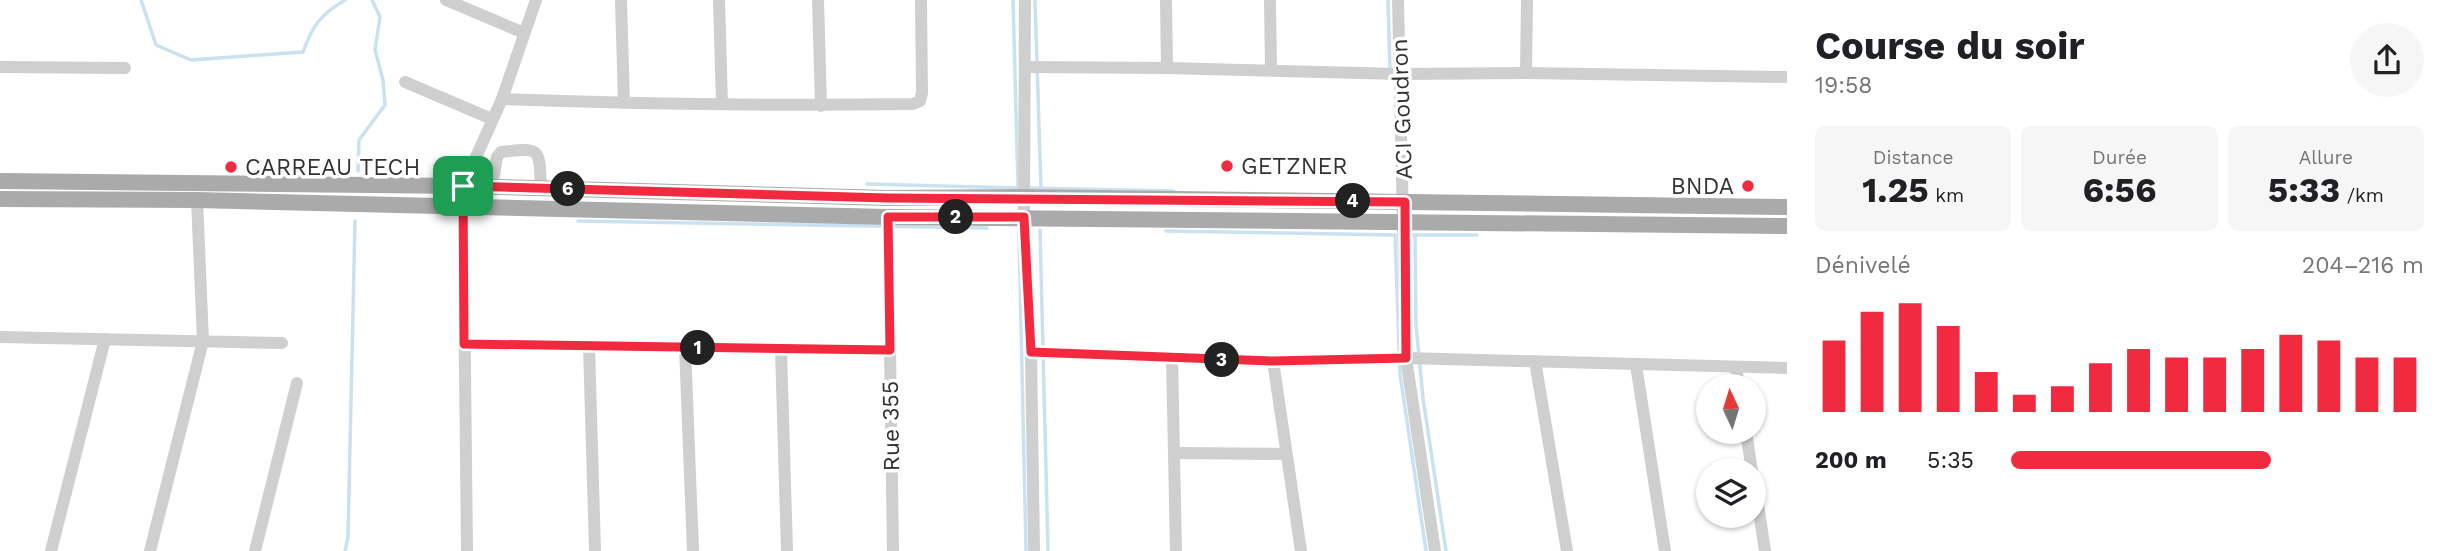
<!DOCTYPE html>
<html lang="fr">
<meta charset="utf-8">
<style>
:root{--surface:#fff;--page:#f6f6f6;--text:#202124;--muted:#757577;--accent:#f22a3f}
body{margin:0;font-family:"Work Sans",sans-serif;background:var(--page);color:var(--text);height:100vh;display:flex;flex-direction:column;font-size:26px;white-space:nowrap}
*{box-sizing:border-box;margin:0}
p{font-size:23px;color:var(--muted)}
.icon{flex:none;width:38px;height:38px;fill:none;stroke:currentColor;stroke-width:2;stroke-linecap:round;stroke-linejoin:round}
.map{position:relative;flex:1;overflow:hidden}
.details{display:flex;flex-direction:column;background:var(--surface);width:665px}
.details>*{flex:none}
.needle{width:46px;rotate:356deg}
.controls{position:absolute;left:1696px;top:374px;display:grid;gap:14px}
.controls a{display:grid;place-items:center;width:70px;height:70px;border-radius:50%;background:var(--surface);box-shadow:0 2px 5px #0004;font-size:35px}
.pin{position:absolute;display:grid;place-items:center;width:60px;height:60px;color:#fff;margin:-30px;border-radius:14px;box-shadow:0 4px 10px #0006}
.km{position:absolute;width:35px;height:35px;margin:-18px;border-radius:50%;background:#222;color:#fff;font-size:19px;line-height:35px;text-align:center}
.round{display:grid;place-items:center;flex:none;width:74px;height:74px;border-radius:37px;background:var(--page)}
.head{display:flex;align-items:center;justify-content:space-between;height:119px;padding:0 28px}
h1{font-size:38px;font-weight:700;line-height:52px}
.figures{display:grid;grid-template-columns:repeat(3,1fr);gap:10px;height:119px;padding:7px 28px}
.figures div{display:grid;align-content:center;border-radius:10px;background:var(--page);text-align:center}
.figures b{font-size:35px;font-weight:700}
.figures small{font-size:19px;font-weight:400}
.figures p{font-size:19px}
.chart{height:196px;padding:14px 28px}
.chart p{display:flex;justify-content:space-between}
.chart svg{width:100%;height:126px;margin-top:7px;stroke:var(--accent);stroke-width:6}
ul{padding:0 28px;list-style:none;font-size:23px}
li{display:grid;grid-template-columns:112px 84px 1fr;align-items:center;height:52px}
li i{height:18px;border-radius:9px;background:var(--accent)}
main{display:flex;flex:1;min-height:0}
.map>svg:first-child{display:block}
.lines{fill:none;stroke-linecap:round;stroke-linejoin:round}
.stream{stroke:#cae2f0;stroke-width:3.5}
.minor{stroke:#cfcfcf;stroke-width:12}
.major{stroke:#aaa;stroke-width:16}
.route-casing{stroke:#fff;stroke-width:14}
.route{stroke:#f22a3f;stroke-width:9}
.poi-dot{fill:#f22a3f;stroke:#fff;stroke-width:2.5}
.labels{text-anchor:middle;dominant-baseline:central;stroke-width:7;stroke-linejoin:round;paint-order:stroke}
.street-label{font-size:23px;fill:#323232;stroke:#fff}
.poi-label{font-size:23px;fill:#323232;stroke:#fff;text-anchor:start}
</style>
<main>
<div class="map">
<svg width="1787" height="551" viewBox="0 0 1787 551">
<rect width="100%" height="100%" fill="#fff"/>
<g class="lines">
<!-- stream -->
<g class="stream">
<path d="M141,0l15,45 35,15 112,-8c10,-27 17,-37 42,-52"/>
<polyline points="1013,0 1018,187"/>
<polyline points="1035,0 1041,189"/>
<polyline points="1388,0 1390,71"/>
<polyline points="358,171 359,140 385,105 383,80 375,50 380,17 372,0"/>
<polyline points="867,184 1020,188"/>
<polyline points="1027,188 1174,191"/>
<polyline points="578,221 987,228"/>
<polyline points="1040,230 1048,551"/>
<polyline points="1166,231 1395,235"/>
<polyline points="1019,232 1026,551"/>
<polyline points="1395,235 1400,374 1426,551"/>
<polyline points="1406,235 1477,235"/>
<polyline points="1415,235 1416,325 1423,398 1446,551"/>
<polyline points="345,551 348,537 355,221"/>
</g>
<!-- minor -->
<g class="minor">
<polyline points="446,0 524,33"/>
<polyline points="621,0 624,103"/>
<polyline points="719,0 722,104"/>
<polyline points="818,0 821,106"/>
<polyline points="1025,0 1024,217 1031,352 1034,551"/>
<polyline points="1166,0 1167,68"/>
<polyline points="1270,0 1271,70"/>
<polyline points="1398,0 1406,358 1435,551"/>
<polyline points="0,67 125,68"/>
<polyline points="1026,67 1167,68 1401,74 1526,73 1787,77"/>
<polyline points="1526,73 1527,0"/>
<polyline points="405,82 492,119"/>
<path d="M502,99c137,5 274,7 411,5l7,-3 2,-8 -1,-93"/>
<path d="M492,187l5,-30 4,-5c41,-5 38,-4 40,36"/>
<polyline points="888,217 893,551"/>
<polyline points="0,337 282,343"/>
<polyline points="464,344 890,350"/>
<polyline points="589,346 595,551"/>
<polyline points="685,347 693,551"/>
<polyline points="781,349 787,551"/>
<polyline points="1031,352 1273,361 1406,358 1787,368"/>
<polyline points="1172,358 1176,551"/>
<polyline points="1273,361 1301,551"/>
<polyline points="1535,361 1567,551"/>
<polyline points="1636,365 1665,551"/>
<polyline points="1736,367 1739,387"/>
<polyline points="1746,432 1752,471"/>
<polyline points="1174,453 1286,454"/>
<polyline points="1754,478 1765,551"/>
<polyline points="51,551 105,339"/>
<polyline points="150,551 203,341 197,200"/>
<polyline points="255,551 297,383"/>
<polyline points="467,551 463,186 502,99 536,0"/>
</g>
<!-- major -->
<g class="major">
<polyline points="0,181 463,186 888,198 1024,197 1787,207"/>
<polyline points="0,199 197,200 888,217 1787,226"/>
</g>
</g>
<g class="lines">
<defs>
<polygon id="route" points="463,186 888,198 1405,202 1406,358 1273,361 1031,352 1024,217 888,217 890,350 464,344"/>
</defs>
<!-- route casing -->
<use href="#route" class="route-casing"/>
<!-- route -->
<use href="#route" class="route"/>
</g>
<!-- markers -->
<g class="poi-dot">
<circle cx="1227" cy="166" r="7"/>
<circle cx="231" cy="167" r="7"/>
<circle cx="1748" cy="186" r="7"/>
</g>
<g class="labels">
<!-- street labels -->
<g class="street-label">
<text transform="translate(1402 109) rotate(-92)">ACI Goudron</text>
<text transform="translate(891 426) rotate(-91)">Rue 355</text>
</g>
<!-- poi labels -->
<g class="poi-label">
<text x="1241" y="166">GETZNER</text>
<text x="245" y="167">CARREAU TECH</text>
<text x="1734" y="186" text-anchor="end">BNDA</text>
</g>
</g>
</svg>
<div class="controls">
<a><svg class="needle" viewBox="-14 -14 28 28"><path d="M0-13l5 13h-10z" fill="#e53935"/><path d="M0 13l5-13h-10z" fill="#757577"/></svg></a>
<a><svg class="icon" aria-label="layers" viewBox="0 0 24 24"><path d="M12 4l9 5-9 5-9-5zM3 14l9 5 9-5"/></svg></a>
</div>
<div class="pin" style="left:463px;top:186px;background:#1e9e55"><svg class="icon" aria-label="arrive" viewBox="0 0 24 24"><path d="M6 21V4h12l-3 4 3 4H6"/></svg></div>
<b class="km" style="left:698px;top:348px">1</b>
<b class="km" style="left:956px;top:217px">2</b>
<b class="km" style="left:1222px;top:360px">3</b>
<b class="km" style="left:1353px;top:201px">4</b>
<b class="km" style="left:568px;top:189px">6</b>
</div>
<section class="details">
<div class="head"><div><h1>Course du soir</h1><p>19:58</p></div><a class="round"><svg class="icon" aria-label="share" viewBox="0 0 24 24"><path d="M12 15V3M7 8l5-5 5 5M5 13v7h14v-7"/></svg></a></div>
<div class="figures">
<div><p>Distance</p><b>1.25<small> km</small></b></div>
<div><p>Durée</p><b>6:56</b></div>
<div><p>Allure</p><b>5:33<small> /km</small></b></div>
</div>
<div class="chart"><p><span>Dénivelé</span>204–216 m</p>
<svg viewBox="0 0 160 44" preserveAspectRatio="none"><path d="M5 44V19M15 44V9M25 44V6M35 44V14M45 44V30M55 44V38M65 44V35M75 44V27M85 44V22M95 44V25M105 44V25M115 44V22M125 44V17M135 44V19M145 44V25M155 44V25"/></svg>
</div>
<ul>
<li><b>200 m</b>5:35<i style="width:63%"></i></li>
</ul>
</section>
</main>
